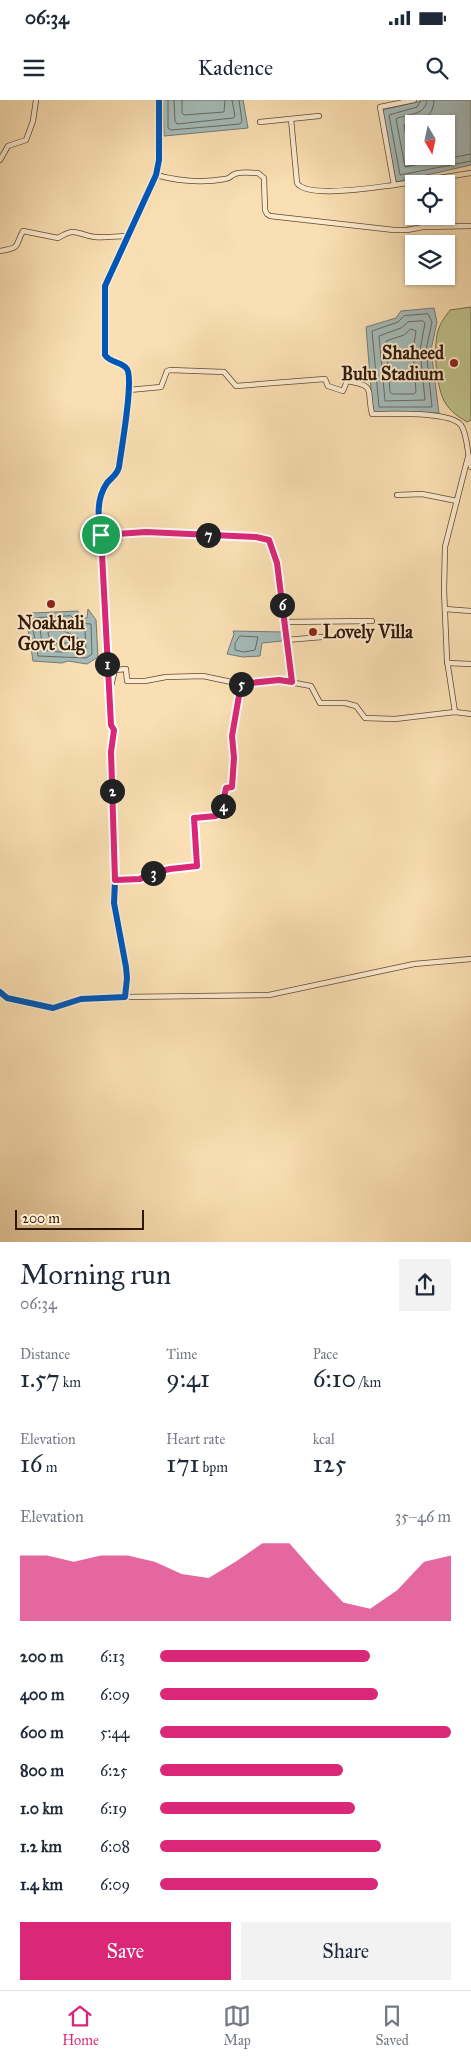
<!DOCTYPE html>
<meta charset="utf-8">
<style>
:root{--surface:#fff;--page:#f2f2f3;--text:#1f2937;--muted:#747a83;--line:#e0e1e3;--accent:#db2777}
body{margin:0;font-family:"IM FELL Great Primer",serif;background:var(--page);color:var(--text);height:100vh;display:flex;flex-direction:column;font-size:19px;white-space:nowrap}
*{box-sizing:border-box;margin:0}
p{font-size:16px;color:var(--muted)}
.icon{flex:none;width:28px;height:28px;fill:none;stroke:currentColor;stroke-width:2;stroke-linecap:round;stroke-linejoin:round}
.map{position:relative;height:1142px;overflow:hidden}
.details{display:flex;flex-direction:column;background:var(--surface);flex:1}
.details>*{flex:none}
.needle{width:32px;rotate:171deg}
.controls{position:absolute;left:405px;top:15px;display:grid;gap:10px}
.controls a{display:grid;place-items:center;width:50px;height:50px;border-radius:0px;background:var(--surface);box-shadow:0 1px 4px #0004;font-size:25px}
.scale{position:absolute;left:15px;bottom:12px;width:129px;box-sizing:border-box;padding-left:5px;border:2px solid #311706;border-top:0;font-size:14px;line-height:18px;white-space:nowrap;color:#311706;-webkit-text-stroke:4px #fbeace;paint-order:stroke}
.pin{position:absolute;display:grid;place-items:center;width:42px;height:42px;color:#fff;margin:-21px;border:2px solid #fff;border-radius:50%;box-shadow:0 1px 5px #0007}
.km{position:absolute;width:25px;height:25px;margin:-12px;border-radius:50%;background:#222;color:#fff;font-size:14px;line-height:25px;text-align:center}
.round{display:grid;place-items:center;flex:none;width:52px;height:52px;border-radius:0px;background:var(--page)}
.overview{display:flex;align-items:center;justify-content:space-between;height:85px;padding:0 20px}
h1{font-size:28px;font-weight:600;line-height:38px}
.metrics{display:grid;grid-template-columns:repeat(3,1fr);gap:8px;height:85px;padding:5px 20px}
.metrics div{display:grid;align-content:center}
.metrics b{font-size:25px;font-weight:600}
.metrics small{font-size:14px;font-weight:400}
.metrics p{font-size:14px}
.chart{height:140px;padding:10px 20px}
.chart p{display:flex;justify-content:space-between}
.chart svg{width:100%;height:90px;margin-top:5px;fill:var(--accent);opacity:.7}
.primary-button{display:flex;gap:10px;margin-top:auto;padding:10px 20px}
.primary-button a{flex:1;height:58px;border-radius:0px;background:var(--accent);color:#fff;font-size:20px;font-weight:600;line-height:58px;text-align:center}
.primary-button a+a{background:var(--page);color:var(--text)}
ul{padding:0 20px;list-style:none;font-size:16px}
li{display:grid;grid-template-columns:80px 60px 1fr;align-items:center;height:38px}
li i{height:12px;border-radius:6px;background:var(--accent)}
.status{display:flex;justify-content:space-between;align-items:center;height:35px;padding:0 25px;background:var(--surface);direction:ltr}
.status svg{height:14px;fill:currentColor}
header{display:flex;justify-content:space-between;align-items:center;height:65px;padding:0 20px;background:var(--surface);font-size:22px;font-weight:600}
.dock{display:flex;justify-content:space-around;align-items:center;height:70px;border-top:1px solid var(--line);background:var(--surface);font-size:14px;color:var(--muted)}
.dock a{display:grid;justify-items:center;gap:2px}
.dock .selected{color:var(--accent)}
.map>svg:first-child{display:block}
.green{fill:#bfc18b;stroke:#786c48}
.water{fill:#a3bab8;stroke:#757971;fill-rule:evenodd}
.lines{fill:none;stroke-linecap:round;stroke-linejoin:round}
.shore{stroke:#6a685f;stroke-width:1}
.minor-casing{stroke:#634931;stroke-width:6}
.minor{stroke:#fbeace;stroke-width:4.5}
.cycleway-casing{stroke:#fbeace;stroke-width:9}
.cycleway{stroke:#0057b8;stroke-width:6}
.route-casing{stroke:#fff;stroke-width:10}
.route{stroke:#db2777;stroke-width:6}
.poi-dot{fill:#8f2418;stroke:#fbeace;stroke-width:2}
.labels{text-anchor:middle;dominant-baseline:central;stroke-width:4;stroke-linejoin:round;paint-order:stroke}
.poi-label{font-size:18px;font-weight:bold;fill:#311706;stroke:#fbeace;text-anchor:end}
</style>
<div class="status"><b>06:34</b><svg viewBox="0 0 49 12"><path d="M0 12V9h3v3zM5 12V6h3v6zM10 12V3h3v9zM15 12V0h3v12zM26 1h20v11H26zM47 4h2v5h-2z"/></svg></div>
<header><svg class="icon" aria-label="menu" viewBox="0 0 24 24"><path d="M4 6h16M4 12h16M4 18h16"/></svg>Kadence<svg class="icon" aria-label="search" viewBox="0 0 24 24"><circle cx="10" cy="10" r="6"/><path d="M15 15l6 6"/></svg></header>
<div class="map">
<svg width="471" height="1143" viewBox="0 0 471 1143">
<rect width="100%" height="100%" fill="#f9dfb3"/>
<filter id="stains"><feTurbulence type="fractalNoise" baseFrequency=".004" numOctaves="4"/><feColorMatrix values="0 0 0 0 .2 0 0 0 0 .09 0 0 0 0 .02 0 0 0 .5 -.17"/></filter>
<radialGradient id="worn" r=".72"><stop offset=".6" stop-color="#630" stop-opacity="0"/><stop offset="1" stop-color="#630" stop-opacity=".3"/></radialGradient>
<!-- green -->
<path class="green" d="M471,207v113l-4,2c-8,-5 -16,-10 -21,-18 -10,-14 -13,-57 -8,-73 2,-8 7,-14 12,-21z"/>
<!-- water -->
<g class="water">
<polygon points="163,0 243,0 248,28 164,36"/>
<path d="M426,0h45v65l-75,17 -14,-72zM414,24h32v32h-32z"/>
<polygon points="434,208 437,222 431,250 439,313 373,313 366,227 396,218 401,211"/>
<polygon points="88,509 96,520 98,557 87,564 68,561 62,563 33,561 28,529 32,513 78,511 79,518 87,518"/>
<polygon points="233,531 283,532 282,541 262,543 260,556 243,557 227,554 234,534"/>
</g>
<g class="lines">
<!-- shore -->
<g class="shore">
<polyline points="168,0 168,28 171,30 240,24 242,21 239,0"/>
<polyline points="174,0 175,21 177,24 233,18 235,16 232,0"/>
<polyline points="182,0 182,13 184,15 224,12 225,0"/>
<polyline points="421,0 417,7 389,15 400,75 471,61"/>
<path d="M427,0c-2,17 -20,13 -31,19l9,48 66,-13"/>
<path d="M425,56l-15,2 -6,-33c13,-8 29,-2 30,-25"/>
<polygon points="428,214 432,222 426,250 432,307 379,307 372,231 398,222 404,216"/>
<polygon points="423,221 425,223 420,250 425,300 385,301 379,236 401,228 408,222"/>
<polygon points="411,229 416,231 413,251 416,292 414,294 392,294 390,292 386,241 404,235"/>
<polygon points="71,516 78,523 91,524 92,554 86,558 38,556 33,529 36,518"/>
<polygon points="67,523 75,529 85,531 86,551 60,552 43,550 40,529 41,525"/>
<polygon points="51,531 64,531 77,537 78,541 60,544 51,543 48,533"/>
<polygon points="240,536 258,537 255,550 244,552 235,550 235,544"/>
</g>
<defs>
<g id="minor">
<path d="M159,0v60l-3,15 -51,111v69c5,8 18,7 22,14 7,11 -6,82 -8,98 -2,8 -7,10 -12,16 -11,16 -9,34 -6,52l46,-3 109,5 13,3 8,23 15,119"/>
<polyline points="414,0 380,7 394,85 471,73"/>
<path d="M291,19l6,64c10,16 80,4 97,2"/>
<polyline points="260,22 319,16"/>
<polyline points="0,60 8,46 26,40 33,21 36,0"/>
<path d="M156,75c22,6 46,8 69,4 5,0 6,-4 10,-5 6,-3 16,-1 23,-1l6,5 1,32 2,4 3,2 124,14h13l16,-3 48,-1"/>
<path d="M0,151c22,-4 14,-4 23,-20l35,7c19,-12 18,-3 37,-1 10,1 22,-1 32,-1"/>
<path d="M129,290l32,-3 6,-16 3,-1 54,2 12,14 89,-7 3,7 15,5 4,-10c30,5 19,8 25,33 19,0 78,-3 89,11 7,10 6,30 10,42"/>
<polyline points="397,395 422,394 457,401"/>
<polyline points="445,509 471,511"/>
<polyline points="284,522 372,521"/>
<polyline points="286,540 322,537"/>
<polyline points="447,563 471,564"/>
<polyline points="111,586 115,570 126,569 127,581 145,581 166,577 203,576 241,584 279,580 311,586 320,603 345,603 356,606 365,618 395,619 455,612 471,614"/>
<polyline points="455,612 447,560 444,490 445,447 468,357"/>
<polyline points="115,780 140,779 151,773 197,766 194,718 216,716 221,713 226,688 232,687 234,658 232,636 241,584"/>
<polyline points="0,892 7,898 53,908 81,899 125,897 127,878 126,867 114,803 116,760 113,729 111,652 114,631 111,625 101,435"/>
<polyline points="125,897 269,895 414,864 471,859"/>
</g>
</defs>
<!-- minor casing -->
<use href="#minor" class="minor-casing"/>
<!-- minor -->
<use href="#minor" class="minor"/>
<defs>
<g id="cycleway">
<path d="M159,0v60l-3,15 -51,111v69c5,8 18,7 22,14 7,11 -6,82 -8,98 -2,8 -7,10 -12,16 -11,16 -9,34 -6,52l46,-3 109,5 13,3 8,23 15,119"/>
<polyline points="0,892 7,898 53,908 81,899 125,897 127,878 126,867 114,803 116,760 113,729 111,652 114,631 111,625 101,435"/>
</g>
</defs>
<!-- cycleway casing -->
<use href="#cycleway" class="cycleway-casing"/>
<!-- cycleway -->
<use href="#cycleway" class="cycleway"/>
</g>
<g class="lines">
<defs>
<polygon id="route" points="146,432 256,437 269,440 277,463 292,582 279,580 241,584 232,636 234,658 232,687 226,688 221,713 216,716 194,718 197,766 170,769 151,773 140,779 115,780 111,652 114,630 111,625 101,435"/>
</defs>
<!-- route casing -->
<use href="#route" class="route-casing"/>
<!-- route -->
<use href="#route" class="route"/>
</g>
<!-- markers -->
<g class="poi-dot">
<circle cx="454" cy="263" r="5"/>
<circle cx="51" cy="504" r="5"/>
<circle cx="313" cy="532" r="5"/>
</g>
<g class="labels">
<!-- poi labels -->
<g class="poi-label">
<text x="444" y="253">Shaheed<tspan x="444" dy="21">Bulu Stadium</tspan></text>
<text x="51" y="523" text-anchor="middle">Noakhali<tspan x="51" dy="21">Govt Clg</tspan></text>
<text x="323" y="532" text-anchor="start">Lovely Villa</text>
</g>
</g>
<rect width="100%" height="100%" filter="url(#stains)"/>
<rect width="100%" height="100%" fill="url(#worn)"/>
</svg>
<div class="controls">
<a><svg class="needle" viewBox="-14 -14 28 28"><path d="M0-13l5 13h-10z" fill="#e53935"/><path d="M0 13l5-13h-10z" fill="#747a83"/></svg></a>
<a><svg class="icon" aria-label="locate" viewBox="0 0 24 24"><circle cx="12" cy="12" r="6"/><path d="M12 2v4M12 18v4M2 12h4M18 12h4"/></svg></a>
<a><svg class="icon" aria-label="layers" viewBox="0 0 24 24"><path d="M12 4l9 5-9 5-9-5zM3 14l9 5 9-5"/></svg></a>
</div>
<div class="scale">200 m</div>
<div class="pin" style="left:101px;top:435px;background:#1e9e55"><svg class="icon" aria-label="arrive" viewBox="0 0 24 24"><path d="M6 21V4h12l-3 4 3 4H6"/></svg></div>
<b class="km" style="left:107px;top:564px">1</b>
<b class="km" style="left:112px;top:691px">2</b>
<b class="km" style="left:153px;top:773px">3</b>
<b class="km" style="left:223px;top:706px">4</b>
<b class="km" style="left:241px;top:584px">5</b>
<b class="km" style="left:282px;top:505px">6</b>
<b class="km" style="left:208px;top:435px">7</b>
</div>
<section class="details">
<div class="overview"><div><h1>Morning run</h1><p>06:34</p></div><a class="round"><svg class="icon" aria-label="share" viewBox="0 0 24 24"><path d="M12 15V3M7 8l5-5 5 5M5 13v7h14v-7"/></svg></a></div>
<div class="metrics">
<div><p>Distance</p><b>1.57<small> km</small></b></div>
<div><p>Time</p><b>9:41</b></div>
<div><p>Pace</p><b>6:10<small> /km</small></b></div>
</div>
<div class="metrics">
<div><p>Elevation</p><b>16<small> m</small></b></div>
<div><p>Heart rate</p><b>171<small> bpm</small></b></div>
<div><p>kcal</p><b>125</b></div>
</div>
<div class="chart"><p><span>Elevation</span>35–46 m</p>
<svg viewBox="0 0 160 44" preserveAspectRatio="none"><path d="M0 44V12L10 12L20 15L30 12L40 12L50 15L60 21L70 23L80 15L90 6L100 6L110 21L120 35L130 38L140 29L150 15L160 12V44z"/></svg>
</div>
<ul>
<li><b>200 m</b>6:13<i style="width:72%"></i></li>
<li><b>400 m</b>6:09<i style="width:75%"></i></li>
<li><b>600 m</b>5:44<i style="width:100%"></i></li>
<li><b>800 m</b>6:25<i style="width:63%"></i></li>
<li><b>1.0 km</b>6:19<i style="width:67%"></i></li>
<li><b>1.2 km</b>6:08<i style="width:76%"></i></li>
<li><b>1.4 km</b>6:09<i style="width:75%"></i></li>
</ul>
<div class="primary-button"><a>Save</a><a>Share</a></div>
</section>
<nav class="dock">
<a class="selected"><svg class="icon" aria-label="home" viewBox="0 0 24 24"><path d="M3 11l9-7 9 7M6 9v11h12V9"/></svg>Home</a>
<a><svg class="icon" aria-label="map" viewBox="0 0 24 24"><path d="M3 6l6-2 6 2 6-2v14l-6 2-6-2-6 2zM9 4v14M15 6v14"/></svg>Map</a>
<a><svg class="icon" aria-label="saved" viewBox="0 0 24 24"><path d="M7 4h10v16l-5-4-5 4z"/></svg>Saved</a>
</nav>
